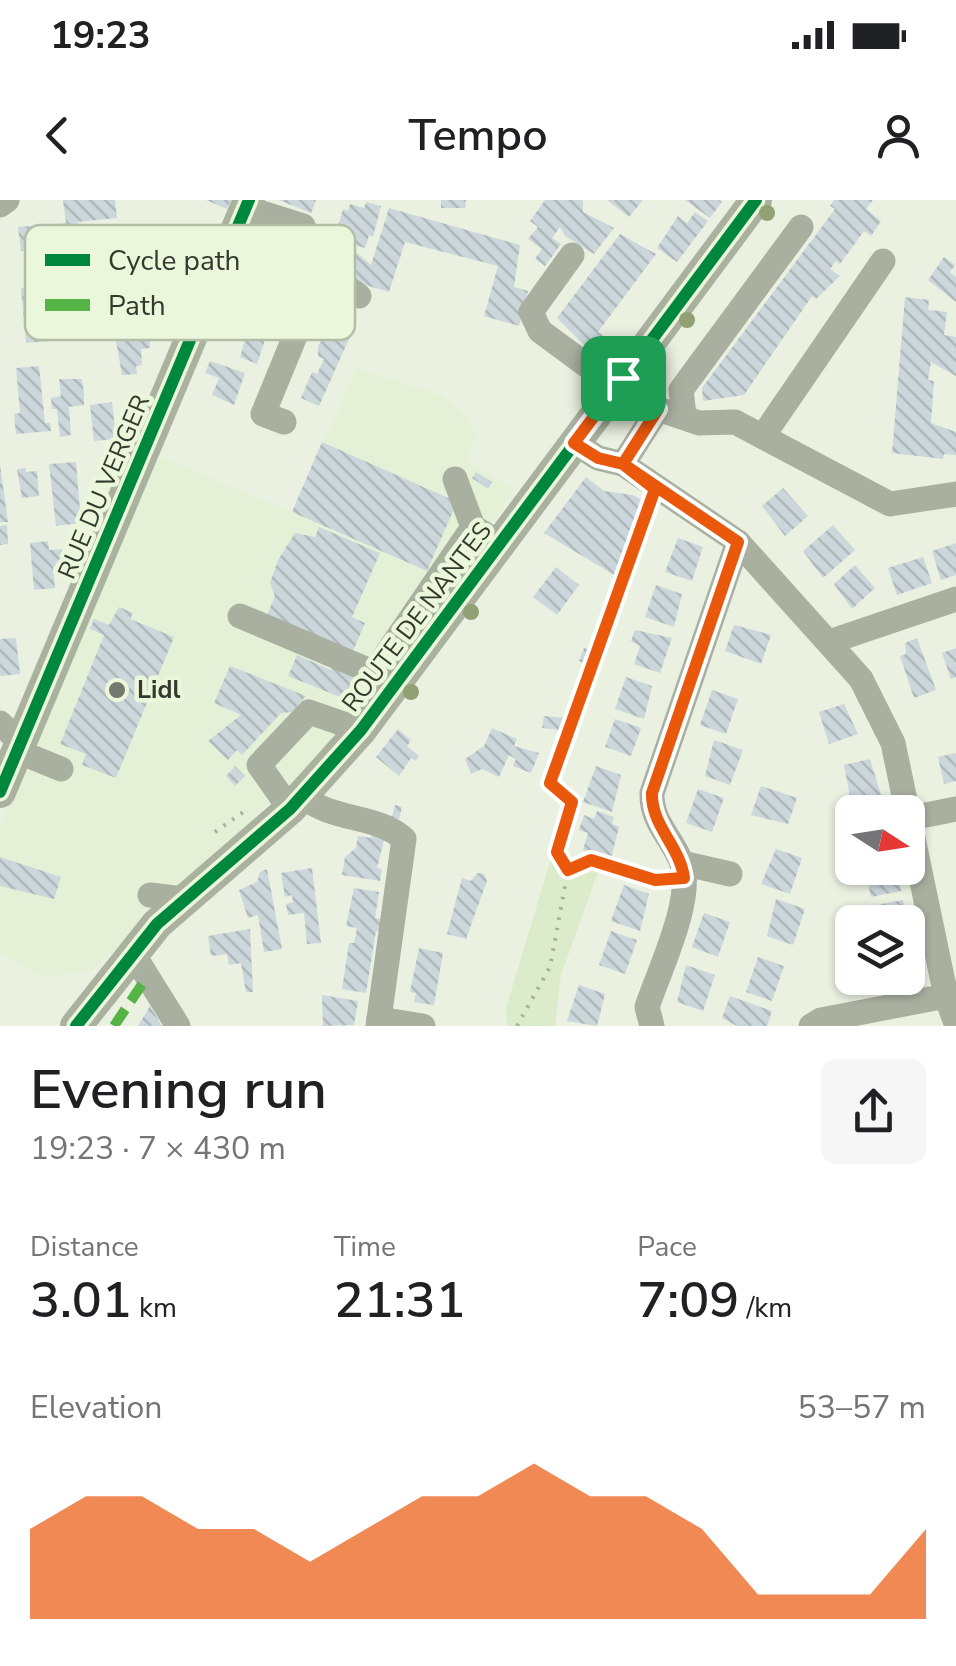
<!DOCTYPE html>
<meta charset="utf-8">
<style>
:root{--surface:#fff;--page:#f6f6f6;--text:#202124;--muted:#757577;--accent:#ea580c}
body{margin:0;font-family:"Nunito Sans",sans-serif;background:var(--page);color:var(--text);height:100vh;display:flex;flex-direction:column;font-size:38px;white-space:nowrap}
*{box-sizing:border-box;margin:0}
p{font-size:32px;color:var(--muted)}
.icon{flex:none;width:55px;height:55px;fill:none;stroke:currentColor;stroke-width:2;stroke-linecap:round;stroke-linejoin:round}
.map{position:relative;height:826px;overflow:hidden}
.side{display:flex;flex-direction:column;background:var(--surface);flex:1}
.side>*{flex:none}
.needle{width:65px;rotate:102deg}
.buttons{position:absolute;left:835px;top:595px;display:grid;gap:20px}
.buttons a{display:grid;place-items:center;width:90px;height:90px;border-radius:15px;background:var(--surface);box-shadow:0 2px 8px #0004;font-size:50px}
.pin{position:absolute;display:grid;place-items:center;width:85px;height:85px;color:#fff;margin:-42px;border-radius:20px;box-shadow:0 5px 15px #0006}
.round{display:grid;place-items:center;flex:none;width:105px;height:105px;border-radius:15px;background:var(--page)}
.head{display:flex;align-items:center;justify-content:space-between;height:170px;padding:0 30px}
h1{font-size:55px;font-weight:600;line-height:75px}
.metrics{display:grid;grid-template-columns:repeat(3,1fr);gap:15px;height:170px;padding:10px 30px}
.metrics div{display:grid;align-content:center}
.metrics b{font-size:50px;font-weight:600}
.metrics small{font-size:28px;font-weight:400}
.metrics p{font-size:28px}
.chart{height:280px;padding:20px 30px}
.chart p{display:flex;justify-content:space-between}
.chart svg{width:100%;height:180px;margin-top:10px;fill:var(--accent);opacity:.7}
.status{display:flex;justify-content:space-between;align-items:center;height:70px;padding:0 50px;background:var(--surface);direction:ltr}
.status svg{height:28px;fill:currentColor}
header{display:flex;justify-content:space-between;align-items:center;height:130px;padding:0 30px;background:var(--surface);font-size:45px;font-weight:600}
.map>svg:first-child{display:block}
.built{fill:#e5f1d7}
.grass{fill:#dcebc9}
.building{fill:url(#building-back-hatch)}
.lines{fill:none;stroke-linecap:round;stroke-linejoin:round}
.path{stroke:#a8aea0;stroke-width:4;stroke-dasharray:2.5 8;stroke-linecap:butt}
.minor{stroke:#a9b0a0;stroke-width:25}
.major{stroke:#aab19f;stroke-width:32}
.quiet{stroke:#56b346;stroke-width:10;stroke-dasharray:20 10;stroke-linecap:butt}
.cycleway-casing{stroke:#ebf7db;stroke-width:19}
.cycleway{stroke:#00873e;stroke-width:12}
.tree{fill:#91a173}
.route-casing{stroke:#fff;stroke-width:20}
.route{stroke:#ea580c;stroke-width:12}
.poi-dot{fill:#74796d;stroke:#ebf7db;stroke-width:4}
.labels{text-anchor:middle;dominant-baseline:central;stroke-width:9;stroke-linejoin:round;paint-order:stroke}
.street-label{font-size:25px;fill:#34392e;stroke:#ebf7db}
.poi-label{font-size:25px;font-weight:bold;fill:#34392e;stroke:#ebf7db;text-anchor:start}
.key{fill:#ebf7db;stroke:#b4bea7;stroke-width:2.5}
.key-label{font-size:28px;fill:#34392e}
</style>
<div class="status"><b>19:23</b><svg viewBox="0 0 49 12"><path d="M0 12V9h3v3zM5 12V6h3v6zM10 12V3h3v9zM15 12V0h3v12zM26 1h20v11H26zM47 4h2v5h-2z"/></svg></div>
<header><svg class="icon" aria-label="back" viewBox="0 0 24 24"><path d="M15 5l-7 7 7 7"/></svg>Tempo<svg class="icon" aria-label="person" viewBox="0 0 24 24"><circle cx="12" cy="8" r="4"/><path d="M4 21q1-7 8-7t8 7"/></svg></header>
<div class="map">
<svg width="956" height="826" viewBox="0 0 956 826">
<defs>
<pattern id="building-back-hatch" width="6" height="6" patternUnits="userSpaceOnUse" patternTransform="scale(2.5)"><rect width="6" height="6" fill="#cbd7db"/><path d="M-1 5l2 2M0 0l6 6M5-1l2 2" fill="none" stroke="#afb9bc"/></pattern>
</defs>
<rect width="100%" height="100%" fill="#eaf1e1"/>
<!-- built -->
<polygon class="built" points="357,168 441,195 463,213 477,234 466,261 515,290 370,495 312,563 92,771 43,778 0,753 0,626 160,256 292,312"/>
<!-- grass -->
<polygon class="grass" points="554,649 600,666 561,775 555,826 507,826 506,808"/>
<!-- building -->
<g class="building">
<polygon points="63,0 115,0 117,18 77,22 85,31 67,33 71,76 62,77 59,47 21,51 18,27 66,23"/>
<polygon points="206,0 231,0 227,9"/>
<polygon points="279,0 316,0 311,13"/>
<polygon points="441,0 466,0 465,8 441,8"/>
<polygon points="545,0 583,0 583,12 614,28 594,54 565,36 560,27 552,38 561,44 545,66 535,59 542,49 528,39 538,27 530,21"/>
<polygon points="607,0 643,0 629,17"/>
<polygon points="685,0 720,0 722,2 710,18"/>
<polygon points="834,0 873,0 866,9 881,21 871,36 864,31 840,64 836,61 830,69 840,76 816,99 812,96 744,195 703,201 702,188 835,9 830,6"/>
<polygon points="366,2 381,6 373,37 369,35 365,48 340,41 341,35 336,33 343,9 348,11 350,4 364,8"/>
<polygon points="389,8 520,45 514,87 528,91 519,126 484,116 498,66 405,42 389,92 365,85 344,66 356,52 371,65"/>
<polygon points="695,12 708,21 677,62 657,48 678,16 687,23"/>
<polygon points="620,34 656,54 598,132 603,135 591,152 557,118"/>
<polygon points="944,57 955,65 950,72 956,77 956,102 928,80"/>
<polygon points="40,86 47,111 74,105 75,115 88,114 89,122 49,126 50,141 26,143 21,88"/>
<polygon points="905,97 929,100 928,110 947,112 944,135 956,137 956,176 931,162 928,180 934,181 931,223 956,232 956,255 944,254 943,259 892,253"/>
<polygon points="137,110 138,128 148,127 150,148 141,149 142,165 136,166 137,174 122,175 111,112"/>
<polygon points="251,120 269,128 257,164 240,157"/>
<polygon points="333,122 353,130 319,206 301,198 312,172 317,174 324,159 318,156 318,146"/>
<polygon points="210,161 245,173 234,205 212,195 219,178 205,173"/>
<polygon points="39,166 45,223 50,223 51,231 16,234 14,214 20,213 16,168"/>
<polygon points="59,179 82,179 84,194 84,205 69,207 71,235 60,237 57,209 52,209 51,198 61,196"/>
<polygon points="112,202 116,239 94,241 90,205"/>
<polygon points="322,242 457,302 427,371 292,312"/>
<polygon points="76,262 81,323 56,326 49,264"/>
<polygon points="0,265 8,322 0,322"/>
<polygon points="26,268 26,272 37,271 39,296 22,298 17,269"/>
<polygon points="476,272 492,282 488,289 472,278"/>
<polygon points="586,277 604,291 633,295 648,304 621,379 544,333"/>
<polygon points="783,288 808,316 785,336 762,306"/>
<polygon points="7,325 8,344 0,345 0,326"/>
<polygon points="833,325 855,350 823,378 803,351"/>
<polygon points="319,327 380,353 352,417 365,423 353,451 267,415 275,396 270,383 278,360 295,333 315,337"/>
<polygon points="678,338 703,347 692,381 665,372"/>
<polygon points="48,341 49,350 62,349 63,366 53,367 55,388 34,390 30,343"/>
<polygon points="956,343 956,375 941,380 932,351"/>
<polygon points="923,357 932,383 897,395 888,368"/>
<polygon points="855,365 875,388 852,409 834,384"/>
<polygon points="556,367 579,385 557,415 533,397"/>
<polygon points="656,385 682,394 674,427 645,417"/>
<polygon points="119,407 133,413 130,419 174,437 116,578 82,565 86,554 60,544 104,435 90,429 94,419 109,425"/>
<polygon points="734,425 771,435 761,464 725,451"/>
<polygon points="635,430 672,438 660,473 634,464 640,446 631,441"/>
<polygon points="16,438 20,474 0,476 0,439"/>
<polygon points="917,438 936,490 914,498 900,456 906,454 905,443"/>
<polygon points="584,448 596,452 591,466 579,461"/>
<polygon points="956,448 956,477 951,479 942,453"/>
<polygon points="297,455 331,470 333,464 355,474 345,499 288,476"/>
<polygon points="230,466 306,496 292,512 281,513 242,555 237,550 228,560 208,541 241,515 214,503"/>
<polygon points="626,477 652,486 644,519 615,509"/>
<polygon points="712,490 738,499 726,534 700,525"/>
<polygon points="844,504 858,534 829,544 819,512"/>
<polygon points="544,516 565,518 560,530 542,528"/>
<polygon points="615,519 641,528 631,556 605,547"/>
<polygon points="492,528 517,539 514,546 539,553 531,573 513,566 516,559 509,555 499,577 482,569 471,574 465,559 484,546"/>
<polygon points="398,529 411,540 407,546 419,556 416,561 411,558 399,576 376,557"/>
<polygon points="714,540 743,550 730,585 705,576"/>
<polygon points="956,553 956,581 944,584 938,557"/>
<polygon points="870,559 881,595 851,602 844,565"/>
<polygon points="235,566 245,576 235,586 226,576"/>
<polygon points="596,566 621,575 612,612 583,602"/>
<polygon points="761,586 797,598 788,624 751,615"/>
<polygon points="698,589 724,598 712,632 686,623"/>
<polygon points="395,605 402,607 399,619 392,617"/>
<polygon points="597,611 614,617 612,624 619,627 611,659 583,650 588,633 579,630 584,615 594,619"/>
<polygon points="372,630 386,633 377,668 382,669 380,681 342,675 345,657 356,648 358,636 371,638"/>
<polygon points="776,649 802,658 790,694 761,684"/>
<polygon points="0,657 61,677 54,699 0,686"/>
<polygon points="312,668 321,743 307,744 304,713 288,715 286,704 293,702 292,695 285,697 281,673"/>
<polygon points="865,668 896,668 901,691 871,697"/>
<polygon points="267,669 282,749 264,752 258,715 248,718 239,690 257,682 260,672"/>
<polygon points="477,673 484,674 487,681 466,739 447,734 462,678 471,681"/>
<polygon points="624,685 649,694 640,731 611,721"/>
<polygon points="354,688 379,692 375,718 384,720 382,732 376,731 366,793 342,789 349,743 354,743 357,728 346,726"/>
<polygon points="776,699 805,709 793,745 767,736"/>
<polygon points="903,700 908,722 880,722 876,705"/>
<polygon points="704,713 730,722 718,757 692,747"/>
<polygon points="250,729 253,792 246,792 241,763 229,765 227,754 211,756 208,736"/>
<polygon points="611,731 637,740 625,774 599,765"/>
<polygon points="419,748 443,753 434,805 414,802 416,793 410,792"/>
<polygon points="758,757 784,766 772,801 746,792"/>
<polygon points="686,765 715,775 703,811 677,802"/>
<polygon points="579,785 605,794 597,826 567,821"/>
<polygon points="322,795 358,801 354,825 323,826"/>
<polygon points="730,796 772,811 767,826 737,826 722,818"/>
<polygon points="150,806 162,826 138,826"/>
</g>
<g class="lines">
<!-- path -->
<g class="path">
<polyline points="215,632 249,608"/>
<polyline points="568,670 557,652 572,602 550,583 649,306"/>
<polyline points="517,826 550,767 568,670 591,660 664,679"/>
</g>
<!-- minor -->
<g class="minor">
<polyline points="0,5 7,0"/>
<polyline points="246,8 303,26 323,68 359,96"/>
<polyline points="572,55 531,112 540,131 616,187"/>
<polyline points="623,177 658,209 699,223 735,222 890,304 956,294"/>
<polyline points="684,215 681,190 801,27"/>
<polyline points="284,222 263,214 323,68"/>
<polyline points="763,236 883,61"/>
<polyline points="575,243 598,258 623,264 738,342 861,479 893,543 946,796 821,820 811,826"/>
<polyline points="623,264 658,209"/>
<polyline points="455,279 473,327"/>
<polyline points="240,416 387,478"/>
<polyline points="829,442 956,399"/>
<polyline points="375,471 473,327 500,343"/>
<polyline points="0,523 21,543"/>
<polyline points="17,551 61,569"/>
<path d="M303,596c29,26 74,18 101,43l-26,187"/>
<polyline points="290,609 259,565 309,512 361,530"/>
<polyline points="911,618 956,609"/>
<polyline points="682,663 730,674"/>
<polyline points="150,695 184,699"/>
<polyline points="132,752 178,826"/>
<polyline points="956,794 946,796 956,823"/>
<polyline points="379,819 423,826"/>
<path d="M652,826l-5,-19c12,-36 47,-108 35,-143 -9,-26 -31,-41 -30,-71l86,-251"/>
</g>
<!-- major -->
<g class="major">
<polyline points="0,592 249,0"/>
<polyline points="76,826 157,724 290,609 361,530 756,0"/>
</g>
<!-- quiet -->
<polyline class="quiet" points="114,826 147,777"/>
<defs>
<g id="cycleway">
<polyline points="0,592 249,0"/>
<polyline points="76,826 157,724 290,609 361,530 756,0"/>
</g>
</defs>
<!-- cycleway casing -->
<use href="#cycleway" class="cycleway-casing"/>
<!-- cycleway -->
<use href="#cycleway" class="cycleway"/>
</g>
<!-- trees -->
<g class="tree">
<circle cx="767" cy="13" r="8"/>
<circle cx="687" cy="120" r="8"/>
<circle cx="471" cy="412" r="8"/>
<circle cx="411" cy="492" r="8"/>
</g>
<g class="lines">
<defs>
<path id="route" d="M623,178l35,31 -35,55 32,25 -105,294 22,19 -15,50 11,18 23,-10 64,20 29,-2c-4,-32 -33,-52 -32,-85l86,-251 -115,-78 -25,-6 -24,-15 49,-65"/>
</defs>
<!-- route casing -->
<use href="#route" class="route-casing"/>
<!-- route -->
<use href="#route" class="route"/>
</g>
<!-- markers -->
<circle class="poi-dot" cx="117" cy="490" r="10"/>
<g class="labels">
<!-- street labels -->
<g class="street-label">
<text transform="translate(104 287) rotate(-67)">RUE DU VERGER</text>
<text transform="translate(417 417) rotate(-53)">ROUTE DE NANTES</text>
</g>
<!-- poi labels -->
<g class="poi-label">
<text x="137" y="490">Lidl</text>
</g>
</g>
<!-- legend -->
<rect x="25" y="25" width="330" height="115" rx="15" class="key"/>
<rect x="45" y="54" width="45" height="12" fill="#00873e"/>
<rect x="45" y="99" width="45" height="12" fill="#56b346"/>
<g class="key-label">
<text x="108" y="70">Cycle path</text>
<text x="108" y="115">Path</text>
</g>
</svg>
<div class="buttons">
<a><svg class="needle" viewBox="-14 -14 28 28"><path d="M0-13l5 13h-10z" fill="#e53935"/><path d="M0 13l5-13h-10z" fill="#757577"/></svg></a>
<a><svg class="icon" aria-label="layers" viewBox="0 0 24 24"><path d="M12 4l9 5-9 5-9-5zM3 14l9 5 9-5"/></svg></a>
</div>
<div class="pin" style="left:623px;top:178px;background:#1e9e55"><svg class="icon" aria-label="arrive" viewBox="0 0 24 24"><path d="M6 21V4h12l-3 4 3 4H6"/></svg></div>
</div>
<section class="side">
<div class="head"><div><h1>Evening run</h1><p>19:23 · 7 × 430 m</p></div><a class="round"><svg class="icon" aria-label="share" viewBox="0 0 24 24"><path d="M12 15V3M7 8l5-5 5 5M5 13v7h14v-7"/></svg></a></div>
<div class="metrics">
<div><p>Distance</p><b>3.01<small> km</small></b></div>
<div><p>Time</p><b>21:31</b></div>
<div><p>Pace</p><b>7:09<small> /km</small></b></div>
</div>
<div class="chart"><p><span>Elevation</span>53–57 m</p>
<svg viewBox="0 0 160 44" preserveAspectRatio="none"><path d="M0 44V22L10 14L20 14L30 22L40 22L50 30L60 22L70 14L80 14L90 6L100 14L110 14L120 22L130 38L140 38L150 38L160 22V44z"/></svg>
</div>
</section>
